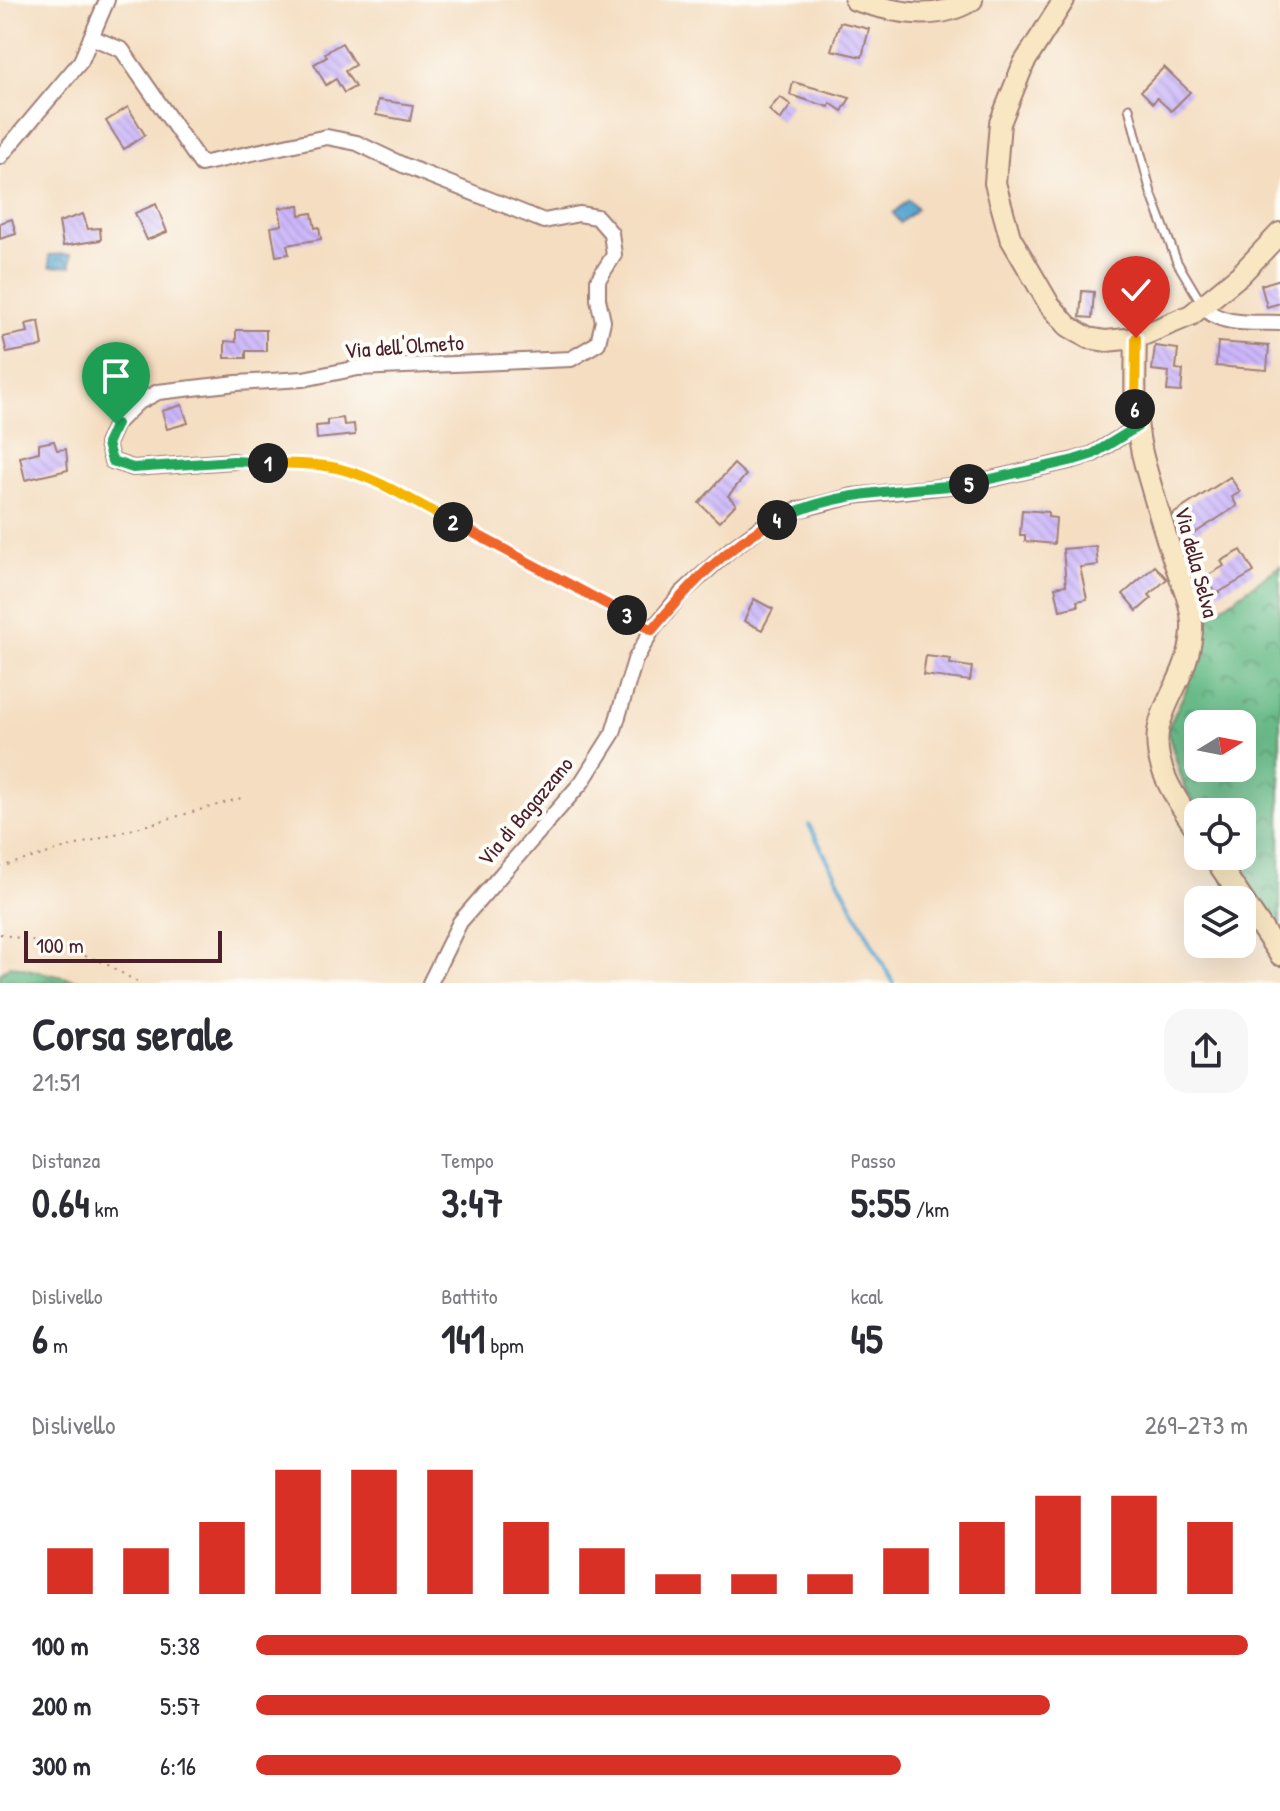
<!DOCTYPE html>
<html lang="it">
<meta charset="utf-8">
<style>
:root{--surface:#fff;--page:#f7f7f7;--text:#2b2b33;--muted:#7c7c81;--accent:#d93025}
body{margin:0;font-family:"Patrick Hand",sans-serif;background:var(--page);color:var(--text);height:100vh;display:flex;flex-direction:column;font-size:30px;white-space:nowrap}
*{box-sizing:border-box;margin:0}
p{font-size:26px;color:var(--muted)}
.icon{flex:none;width:44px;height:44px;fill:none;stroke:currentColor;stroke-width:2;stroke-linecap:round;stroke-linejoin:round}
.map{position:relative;height:983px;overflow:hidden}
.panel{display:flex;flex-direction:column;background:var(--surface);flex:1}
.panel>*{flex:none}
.needle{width:52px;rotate:80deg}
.tools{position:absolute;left:1184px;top:710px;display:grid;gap:16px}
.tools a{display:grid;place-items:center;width:72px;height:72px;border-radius:16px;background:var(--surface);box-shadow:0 8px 32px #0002;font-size:40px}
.scale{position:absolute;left:24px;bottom:20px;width:198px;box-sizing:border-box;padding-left:8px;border:4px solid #4a1f2b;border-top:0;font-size:22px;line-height:28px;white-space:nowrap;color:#4a1f2b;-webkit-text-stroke:6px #fdfcf7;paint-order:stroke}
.pin{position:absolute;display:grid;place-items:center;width:68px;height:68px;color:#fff;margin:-82px -34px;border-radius:50% 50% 50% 0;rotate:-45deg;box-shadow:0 0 8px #0007}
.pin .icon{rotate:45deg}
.km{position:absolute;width:40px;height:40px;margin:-20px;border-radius:50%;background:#222;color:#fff;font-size:22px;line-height:40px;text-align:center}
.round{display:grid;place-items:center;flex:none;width:84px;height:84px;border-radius:24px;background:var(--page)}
.head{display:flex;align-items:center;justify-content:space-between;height:136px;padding:0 32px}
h1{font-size:44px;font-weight:700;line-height:60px}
.stats{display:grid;grid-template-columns:repeat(3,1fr);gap:12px;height:136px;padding:8px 32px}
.stats div{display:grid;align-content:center}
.stats b{font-size:40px;font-weight:700}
.stats small{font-size:22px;font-weight:400}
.stats p{font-size:22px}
.chart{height:224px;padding:16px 32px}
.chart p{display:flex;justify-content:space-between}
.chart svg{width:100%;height:144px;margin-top:8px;stroke:var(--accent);stroke-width:6}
ul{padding:0 32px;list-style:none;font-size:26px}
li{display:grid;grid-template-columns:128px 96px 1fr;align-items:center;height:60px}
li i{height:20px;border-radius:10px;background:var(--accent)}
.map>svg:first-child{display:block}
.forest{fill:url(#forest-crowns);stroke:#5a6e5a;stroke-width:2;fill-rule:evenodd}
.water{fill:url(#water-ripples);stroke:#50627e;stroke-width:2}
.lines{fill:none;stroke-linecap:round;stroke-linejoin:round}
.stream{stroke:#56a6d0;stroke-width:4}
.building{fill:url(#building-back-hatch)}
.lane-casing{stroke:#9f7e76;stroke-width:11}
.street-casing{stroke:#9f7e76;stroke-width:18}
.secondary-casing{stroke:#9f7e76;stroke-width:24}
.path{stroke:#9f7e76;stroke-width:2;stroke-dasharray:2 6;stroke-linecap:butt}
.lane{stroke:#fff;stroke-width:7}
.street{stroke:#fff;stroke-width:14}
.secondary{stroke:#f9e7c3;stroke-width:20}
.split-1-casing{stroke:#fff;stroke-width:16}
.split-2-casing{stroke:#fff;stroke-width:16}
.split-3-casing{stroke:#fff;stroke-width:16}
.split-4-casing{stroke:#fff;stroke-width:16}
.split-5-casing{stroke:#fff;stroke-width:16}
.split-6-casing{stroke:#fff;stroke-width:16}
.split-7-casing{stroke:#fff;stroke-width:16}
.split-1{stroke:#22a559;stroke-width:10}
.split-2{stroke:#f5b400;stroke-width:10}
.split-3{stroke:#f0652b;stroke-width:10}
.split-4{stroke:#f0652b;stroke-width:10}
.split-5{stroke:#22a559;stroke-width:10}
.split-6{stroke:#22a559;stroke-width:10}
.split-7{stroke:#f5b400;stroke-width:10}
.labels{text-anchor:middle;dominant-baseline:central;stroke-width:8;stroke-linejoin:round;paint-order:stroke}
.street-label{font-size:22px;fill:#4a1f2b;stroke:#fdfcf7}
</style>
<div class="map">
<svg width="1280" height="983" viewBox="0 0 1280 983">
<defs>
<pattern id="forest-crowns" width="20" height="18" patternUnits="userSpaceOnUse" patternTransform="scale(2)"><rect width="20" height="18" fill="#69bc89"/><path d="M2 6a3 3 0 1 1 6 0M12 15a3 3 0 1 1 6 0" fill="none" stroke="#589870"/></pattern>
<pattern id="water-ripples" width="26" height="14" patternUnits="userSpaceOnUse" patternTransform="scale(2)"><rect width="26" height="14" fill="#56a6d0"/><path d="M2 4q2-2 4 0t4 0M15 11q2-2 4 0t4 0" fill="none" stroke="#4987a9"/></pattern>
<pattern id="building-back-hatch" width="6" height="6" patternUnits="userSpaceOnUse" patternTransform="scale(2)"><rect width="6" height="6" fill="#cbb6fa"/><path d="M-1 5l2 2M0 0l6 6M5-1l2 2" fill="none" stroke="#b09cd6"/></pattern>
</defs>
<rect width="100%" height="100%" fill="#fdfcf7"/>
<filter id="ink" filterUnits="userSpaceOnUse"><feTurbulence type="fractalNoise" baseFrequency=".0125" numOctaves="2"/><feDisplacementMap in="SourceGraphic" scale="16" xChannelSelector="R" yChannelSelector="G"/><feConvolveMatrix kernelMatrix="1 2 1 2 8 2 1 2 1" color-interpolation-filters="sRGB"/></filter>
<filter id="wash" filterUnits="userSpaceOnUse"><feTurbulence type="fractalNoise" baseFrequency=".006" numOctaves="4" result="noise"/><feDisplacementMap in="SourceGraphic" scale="32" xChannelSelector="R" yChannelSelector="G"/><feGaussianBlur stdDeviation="1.8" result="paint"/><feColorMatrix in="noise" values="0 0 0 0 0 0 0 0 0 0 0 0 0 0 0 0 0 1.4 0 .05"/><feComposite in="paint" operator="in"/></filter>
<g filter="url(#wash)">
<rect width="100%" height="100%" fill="#f4ddc0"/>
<!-- forest -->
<g class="forest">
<path d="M1280,566v366l-21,-25 -32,-51h15v-44h-43l-15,-26 -17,-56 19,-40 19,-71zM1198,724h44v44h-44z"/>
<polygon points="10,965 89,983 0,983 0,974"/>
</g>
<!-- water -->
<g class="water">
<polygon points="908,200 917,209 900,223 893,213"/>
<polygon points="71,254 71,266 50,267 49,255"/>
</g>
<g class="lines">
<!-- stream -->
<polyline class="stream" points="809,825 893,983"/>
</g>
<g id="blocks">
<!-- building -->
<g class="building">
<polygon points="840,22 869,29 862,57 831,50"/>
<polygon points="342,43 355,65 345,71 355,87 344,93 336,79 326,85 314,64 327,57 325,53"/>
<polygon points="1164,67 1190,92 1171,111 1157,98 1153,103 1141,91"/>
<polygon points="793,82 833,93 850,98 842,111 830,103 829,107 790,95"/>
<polygon points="780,97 791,105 780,120 769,110"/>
<polygon points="378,100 413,105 410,121 376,115"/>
<polygon points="128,107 145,135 124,149 106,121"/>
<polygon points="156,204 167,232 147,240 135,213"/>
<polygon points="299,205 300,215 312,213 315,228 319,227 321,239 287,245 289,254 276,256 271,227 282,225 279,208"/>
<polygon points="83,214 88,229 100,228 101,240 63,246 59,222"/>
<polygon points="12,219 16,234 0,239 0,223"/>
<polygon points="1280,279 1280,303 1267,307 1261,285"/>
<polygon points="1082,291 1094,292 1092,318 1080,317"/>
<polygon points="39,321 43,346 7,353 3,337 28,332 26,324"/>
<polygon points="236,330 266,330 266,351 246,351 246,358 225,358 225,341 236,342"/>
<polygon points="1218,342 1269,346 1267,370 1216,366"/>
<polygon points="1155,346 1178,349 1176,369 1183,370 1181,392 1167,391 1169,372 1152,370"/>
<polygon points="182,405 188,423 167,429 162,411"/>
<polygon points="343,418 344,425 354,424 355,435 317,439 316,426 327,425 327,420"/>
<polygon points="54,441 57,450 66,449 68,470 25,480 20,457 39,452 39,444"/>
<polygon points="734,464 746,475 728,496 736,504 719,522 699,503"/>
<polygon points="1230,477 1240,492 1232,497 1237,506 1187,538 1173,514"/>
<polygon points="1022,510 1048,512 1048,517 1056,518 1054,544 1025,541 1025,535 1020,535"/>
<polygon points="1096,546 1098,565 1080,567 1087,599 1077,601 1078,606 1060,610 1055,587 1066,585 1063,549"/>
<polygon points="1241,550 1254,572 1216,594 1205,577 1224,566 1221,561"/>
<polygon points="1155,566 1167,579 1149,595 1152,598 1137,611 1123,594"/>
<polygon points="754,599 773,609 762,630 744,621"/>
<polygon points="926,656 951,659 950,664 972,667 970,681 923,675"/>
</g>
</g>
</g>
<g filter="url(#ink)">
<use href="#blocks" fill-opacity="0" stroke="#9f7e76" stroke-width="2"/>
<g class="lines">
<defs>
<polyline id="lane" points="1129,108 1151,193 1177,262 1202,304"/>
<g id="street">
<polyline points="91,37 122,50 201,164 327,137 357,143 403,165 544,221 579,214 597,217 611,233 614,255 598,280 598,299 603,321 598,343 571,359 358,368 303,379 237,383 158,392 137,403 116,424 107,444 112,461 133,468 234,461"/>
<polyline points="0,157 81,61 107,0"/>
<path d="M1203,306c16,21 53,16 77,17"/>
<polyline points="430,983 460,922 582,782 613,733 635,660 652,630 682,593 730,550 760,528 793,511 853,496 969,484 1074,460 1093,454 1137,427"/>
</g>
<g id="secondary">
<path d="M855,0c38,12 81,23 117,0"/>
<polyline points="1064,0 1024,63 1000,123 995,183 1010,237 1049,304 1068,326 1088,338 1106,341 1136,338 1191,315 1240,275 1280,233"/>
<path d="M1136,338c-1,43 -3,85 9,127 9,31 18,63 28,93 7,21 18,43 19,65 1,22 -7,44 -17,64 -7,14 -15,30 -17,45 -5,37 21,71 40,100"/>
<polyline points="1213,856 1280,955"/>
</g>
</defs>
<!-- lane casing -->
<use href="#lane" class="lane-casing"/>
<!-- street casing -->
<use href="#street" class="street-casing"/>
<!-- secondary casing -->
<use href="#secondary" class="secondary-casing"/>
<!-- path -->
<g class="path">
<path d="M249,462c39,2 78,2 115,15l277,146"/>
<polyline points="0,867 245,797"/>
<polyline points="0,934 52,945 103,962 139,983"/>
</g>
<!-- lane -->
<use href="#lane" class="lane"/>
<!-- street -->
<use href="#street" class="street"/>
<!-- secondary -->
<use href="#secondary" class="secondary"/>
</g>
</g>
<g class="lines" filter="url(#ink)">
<defs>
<polyline id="split-1" points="116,424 107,444 112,461 133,468 234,461 268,463"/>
<path id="split-2" d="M268,463c25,1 52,0 76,7 35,9 75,35 109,52"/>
<polyline id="split-3" points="453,522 627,615"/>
<path id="split-4" d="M627,615l25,15c36,-43 75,-85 125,-110"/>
<path id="split-5" d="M777,520c59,-30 128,-29 192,-36"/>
<polyline id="split-6" points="969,484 1074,460 1093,454 1137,427 1135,409"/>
<polyline id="split-7" points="1135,409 1136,338"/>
</defs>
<!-- split-1 casing -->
<use href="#split-1" class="split-1-casing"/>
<!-- split-2 casing -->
<use href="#split-2" class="split-2-casing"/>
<!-- split-3 casing -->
<use href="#split-3" class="split-3-casing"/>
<!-- split-4 casing -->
<use href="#split-4" class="split-4-casing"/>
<!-- split-5 casing -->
<use href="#split-5" class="split-5-casing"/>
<!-- split-6 casing -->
<use href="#split-6" class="split-6-casing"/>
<!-- split-7 casing -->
<use href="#split-7" class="split-7-casing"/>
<!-- split-1 -->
<use href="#split-1" class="split-1"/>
<!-- split-2 -->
<use href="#split-2" class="split-2"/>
<!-- split-3 -->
<use href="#split-3" class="split-3"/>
<!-- split-4 -->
<use href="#split-4" class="split-4"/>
<!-- split-5 -->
<use href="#split-5" class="split-5"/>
<!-- split-6 -->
<use href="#split-6" class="split-6"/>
<!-- split-7 -->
<use href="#split-7" class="split-7"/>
</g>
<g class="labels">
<!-- street labels -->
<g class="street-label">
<text transform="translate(404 346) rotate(-4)">Via dell'Olmeto</text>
<text transform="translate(1197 562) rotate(75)">Via della Selva</text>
<text transform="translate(525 811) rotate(-50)">Via di Bagazzano</text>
</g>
</g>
</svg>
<div class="tools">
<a><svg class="needle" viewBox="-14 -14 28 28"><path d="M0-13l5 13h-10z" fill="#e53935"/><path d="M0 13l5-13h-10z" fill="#7c7c81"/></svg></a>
<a><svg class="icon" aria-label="locate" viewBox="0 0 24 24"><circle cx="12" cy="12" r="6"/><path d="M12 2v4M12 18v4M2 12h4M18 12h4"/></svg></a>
<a><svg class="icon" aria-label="layers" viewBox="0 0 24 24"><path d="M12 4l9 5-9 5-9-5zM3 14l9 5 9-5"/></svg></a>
</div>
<div class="scale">100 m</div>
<div class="pin" style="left:116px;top:424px;background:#1e9e55"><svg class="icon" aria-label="arrive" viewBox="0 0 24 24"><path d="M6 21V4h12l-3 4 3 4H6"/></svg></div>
<div class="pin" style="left:1136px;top:338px;background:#d93025"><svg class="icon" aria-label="check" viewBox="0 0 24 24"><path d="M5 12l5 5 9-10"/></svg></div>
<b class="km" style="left:268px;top:463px">1</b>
<b class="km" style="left:453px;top:522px">2</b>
<b class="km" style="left:627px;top:615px">3</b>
<b class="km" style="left:777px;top:520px">4</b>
<b class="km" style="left:969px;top:484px">5</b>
<b class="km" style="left:1135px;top:409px">6</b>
</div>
<section class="panel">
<div class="head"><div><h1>Corsa serale</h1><p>21:51</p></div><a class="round"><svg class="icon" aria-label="share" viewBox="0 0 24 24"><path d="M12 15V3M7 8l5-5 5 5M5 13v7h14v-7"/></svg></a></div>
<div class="stats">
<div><p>Distanza</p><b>0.64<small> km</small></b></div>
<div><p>Tempo</p><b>3:47</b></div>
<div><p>Passo</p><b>5:55<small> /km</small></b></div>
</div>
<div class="stats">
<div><p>Dislivello</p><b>6<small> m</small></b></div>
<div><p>Battito</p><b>141<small> bpm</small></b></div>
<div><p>kcal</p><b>45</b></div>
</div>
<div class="chart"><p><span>Dislivello</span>269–273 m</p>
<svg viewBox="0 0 160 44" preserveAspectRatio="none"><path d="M5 44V30M15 44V30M25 44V22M35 44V6M45 44V6M55 44V6M65 44V22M75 44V30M85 44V38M95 44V38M105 44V38M115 44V30M125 44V22M135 44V14M145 44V14M155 44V22"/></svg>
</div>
<ul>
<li><b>100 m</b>5:38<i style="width:100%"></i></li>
<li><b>200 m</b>5:57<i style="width:80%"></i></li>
<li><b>300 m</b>6:16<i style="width:65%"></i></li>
</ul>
</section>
